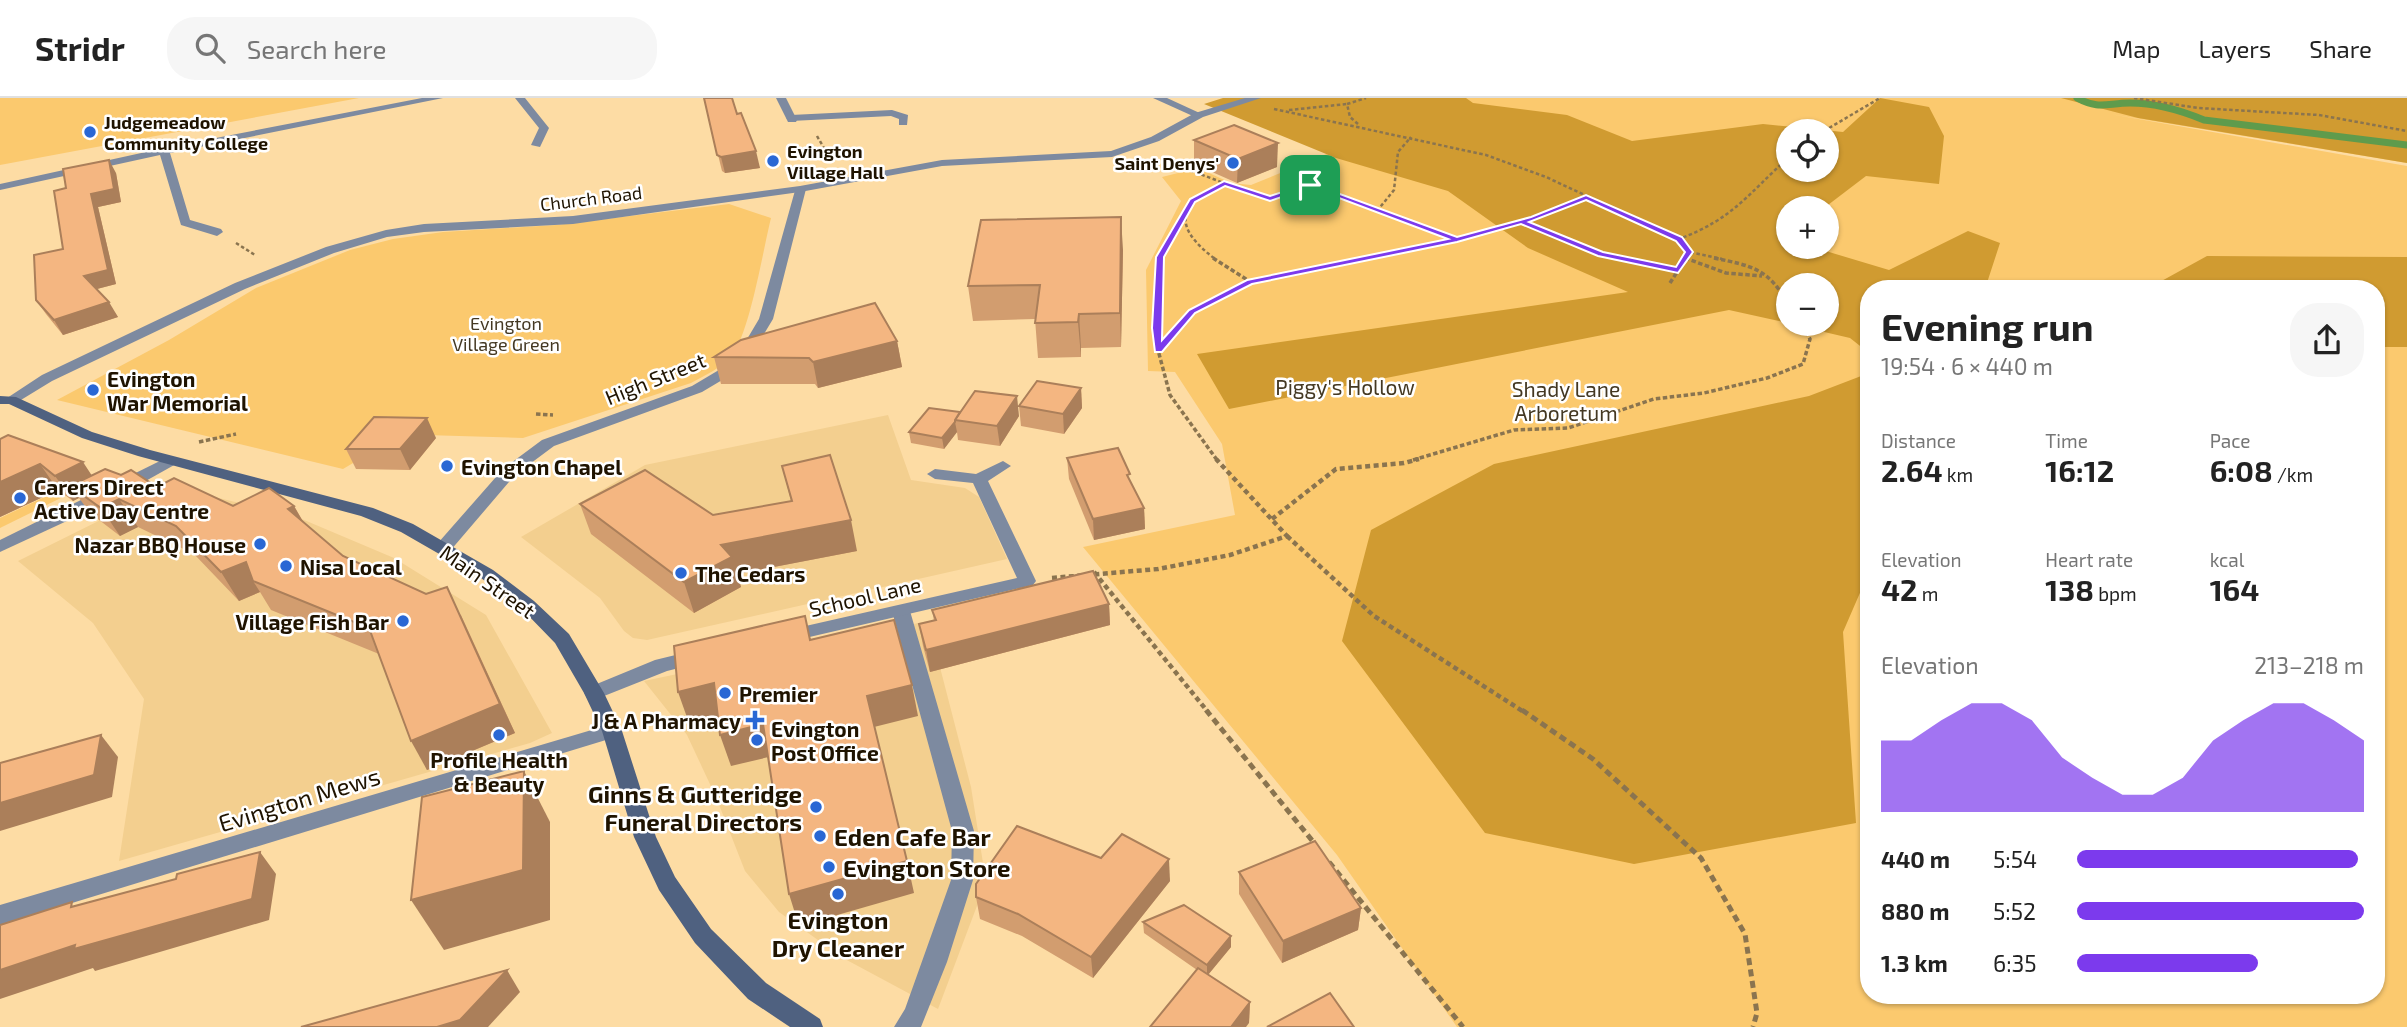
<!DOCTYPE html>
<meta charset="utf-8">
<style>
:root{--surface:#fff;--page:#f6f6f6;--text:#222;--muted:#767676;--line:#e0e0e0;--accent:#7c3aed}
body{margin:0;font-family:"Exo 2",sans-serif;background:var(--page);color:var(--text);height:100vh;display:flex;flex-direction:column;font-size:26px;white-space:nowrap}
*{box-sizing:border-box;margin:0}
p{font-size:23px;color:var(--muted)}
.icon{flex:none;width:38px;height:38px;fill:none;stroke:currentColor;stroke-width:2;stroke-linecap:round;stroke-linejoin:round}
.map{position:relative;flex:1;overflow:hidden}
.panel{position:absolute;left:1860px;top:182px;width:525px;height:724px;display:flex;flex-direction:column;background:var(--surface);border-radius:28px;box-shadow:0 2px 5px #0004}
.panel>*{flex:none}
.fabs{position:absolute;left:1776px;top:21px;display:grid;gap:14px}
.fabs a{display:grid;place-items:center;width:63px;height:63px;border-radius:50%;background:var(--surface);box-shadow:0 2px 5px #0004;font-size:35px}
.pin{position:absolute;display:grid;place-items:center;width:60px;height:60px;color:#fff;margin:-30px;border-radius:14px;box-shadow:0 4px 10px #0006}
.round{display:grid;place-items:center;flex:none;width:74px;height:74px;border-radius:28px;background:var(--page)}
.overview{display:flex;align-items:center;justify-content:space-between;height:119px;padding:0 21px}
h1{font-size:38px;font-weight:700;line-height:52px}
.metrics{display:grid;grid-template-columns:repeat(3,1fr);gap:10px;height:119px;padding:7px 21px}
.metrics div{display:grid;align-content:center}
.metrics b{font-size:30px;font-weight:700}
.metrics small{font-size:19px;font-weight:400}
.metrics p{font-size:19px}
.chart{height:196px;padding:14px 21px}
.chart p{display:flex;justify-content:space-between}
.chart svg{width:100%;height:126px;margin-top:7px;fill:var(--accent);opacity:.7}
ul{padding:0 21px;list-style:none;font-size:23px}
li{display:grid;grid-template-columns:112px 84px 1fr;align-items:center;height:52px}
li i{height:18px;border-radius:9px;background:var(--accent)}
header{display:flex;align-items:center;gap:42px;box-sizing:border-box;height:98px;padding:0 35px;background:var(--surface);border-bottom:2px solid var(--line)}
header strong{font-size:33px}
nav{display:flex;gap:38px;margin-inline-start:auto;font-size:24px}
.search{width:490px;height:63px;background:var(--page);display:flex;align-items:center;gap:18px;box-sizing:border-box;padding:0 24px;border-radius:28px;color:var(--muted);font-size:26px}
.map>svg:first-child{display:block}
.built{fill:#f3cf8f}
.green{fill:#fbc96e;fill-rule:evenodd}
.forest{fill:#d09b31;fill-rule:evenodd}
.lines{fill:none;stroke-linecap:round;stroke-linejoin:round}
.stream{stroke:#5f9b4c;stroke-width:7}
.path-far3{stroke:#8a744f;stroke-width:2.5;stroke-dasharray:3.5 2.5;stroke-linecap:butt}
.path-far2{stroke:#8a744f;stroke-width:3.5;stroke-dasharray:4.5 2.5;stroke-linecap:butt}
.path-far1{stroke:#8a744f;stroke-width:4.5;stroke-dasharray:5 3.5;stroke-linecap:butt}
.path{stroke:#8a744f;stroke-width:5;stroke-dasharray:7 4.5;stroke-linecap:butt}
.service{fill:#7d8aa0;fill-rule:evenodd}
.minor{fill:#7d8aa0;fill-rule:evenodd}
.tertiary{fill:#7d8aa0;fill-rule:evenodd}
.secondary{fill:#4f6180;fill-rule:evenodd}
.wall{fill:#d29d6f}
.shaded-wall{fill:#ab7f5a}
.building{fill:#f4b681;stroke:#ab7f5a;stroke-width:2}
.route{fill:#7c3aed;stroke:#fff;stroke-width:2;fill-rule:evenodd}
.poi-dot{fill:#2967d4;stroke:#fff;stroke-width:2.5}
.labels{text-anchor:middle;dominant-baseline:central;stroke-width:5;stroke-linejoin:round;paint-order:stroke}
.far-poi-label{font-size:18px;font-weight:bold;fill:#1f1300;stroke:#fff;text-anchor:start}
.far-street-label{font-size:18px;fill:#1f1300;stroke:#fff}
.far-park-label{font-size:18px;fill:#443822;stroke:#fff}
.poi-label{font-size:21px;font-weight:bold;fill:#1f1300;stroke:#fff;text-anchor:start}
.street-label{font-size:21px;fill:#1f1300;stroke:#fff}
.park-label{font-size:21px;fill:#443822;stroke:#fff}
.near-poi-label{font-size:24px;font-weight:bold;fill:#1f1300;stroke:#fff;text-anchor:start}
.near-street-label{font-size:24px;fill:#1f1300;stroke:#fff}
</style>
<header>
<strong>Stridr</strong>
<div class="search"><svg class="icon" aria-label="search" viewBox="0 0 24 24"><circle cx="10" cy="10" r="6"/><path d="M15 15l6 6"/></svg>Search here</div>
<nav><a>Map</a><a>Layers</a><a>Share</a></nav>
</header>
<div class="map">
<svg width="2407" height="929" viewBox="0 0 2407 929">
<rect width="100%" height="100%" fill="#fddca4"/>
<!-- built -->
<g class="built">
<polygon points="888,317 911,382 965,390 979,399 1007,461 647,542 633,540 624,533 600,500 521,439 645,367"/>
<polygon points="169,388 297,419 394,460 486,517 552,635 530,645 119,763 144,601 93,525 18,463"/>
<polygon points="928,523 971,689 986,784 938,911 843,860 779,814 745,773 716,699 687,637 644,583"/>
</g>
<!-- green -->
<g class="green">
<polygon points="0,0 359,0 0,67"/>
<path d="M1314,0h1093v65l-297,-49 297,52v861h-950l-120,-172 -254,-308 152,-32 -13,-71 -47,-72 -27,-1 -2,-101 35,-69 -19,-24 36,-9 33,15 20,2 112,-46zM1788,33h39v39h-39zM1788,110h39v39h-39zM1788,187h39v39h-39zM1869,191h507v707h-507z"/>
<path d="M729,106l42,14c-8,32 -21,114 -39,137 -11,13 -26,20 -41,28l-168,55 -132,-4 -11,13 -37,22 -286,-69 112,-60 87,-52 94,-38 43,-11 50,-7 113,-7z"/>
<polygon points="72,386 81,390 0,430 0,420"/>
</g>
<!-- forest -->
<g class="forest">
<path d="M1223,0h243l7,5 94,12 65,26 131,-17 80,8 37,-34 49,9 15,29 -5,48 -73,-8 -42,32h-36v39h31v2l70,21 79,-39 32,12 -15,46h-116v64l-19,-15 -60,-14h37v-39h-39v38l-59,-13 -500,99 -32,-55 431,-62 -100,-44 -80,-57 -112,-33 -132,-54zM1788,33h39v39h-39z"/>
<polygon points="2061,0 2407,0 2407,65 2138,20"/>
<polygon points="2207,158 2407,159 2407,249 2381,249 2377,259 2376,191 2147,191"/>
<polygon points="1869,275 1869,474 1843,534 1856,725 1634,766 1485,735 1342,543 1371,432 1494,366 1809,298"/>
</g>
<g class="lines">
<!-- stream -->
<path class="stream" d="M2077,0c22,12 30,5 53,5 26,0 50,7 74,17l203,25"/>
<!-- path-far3 -->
<g class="path-far3">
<polyline points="2134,0 2198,10 2319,17 2407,33"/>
<path d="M1274,11l212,46 60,22 133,62c54,-20 69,-45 109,-81"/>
<polyline points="1289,12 1347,6"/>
<polyline points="1358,26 1350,19 1347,6 1366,0"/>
<polyline points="1824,33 1880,0"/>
<polyline points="817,38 832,64"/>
<path d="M1162,62l62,23c-47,22 -52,43 -9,76"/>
<polyline points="1224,85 1270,101 1310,87 1457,141"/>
<polyline points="1377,113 1394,92 1398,54 1411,39"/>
<polyline points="1522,124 1601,156 1626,161"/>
<polyline points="1679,141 1689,154 1722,161"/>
<polyline points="236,145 255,157"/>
<polyline points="1685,160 1688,161"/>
<polyline points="1160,161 1183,123"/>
<path d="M1362,161c77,-15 151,-32 224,-62"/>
<polyline points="1685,161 1689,154"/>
</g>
<!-- path-far2 -->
<g class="path-far2">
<polyline points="1213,160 1249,183"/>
<polyline points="1618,160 1678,172"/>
<polyline points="1685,160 1726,175 1762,178"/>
<path d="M1714,160c38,8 54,10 74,46"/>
<polyline points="1670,185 1686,160"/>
<polyline points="1158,251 1156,230 1160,160"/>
<polyline points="536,316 553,317"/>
<polyline points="199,344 236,336"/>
<polyline points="1217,362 1170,297 1158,252 1192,213 1250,184 1371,160"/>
<polyline points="1413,362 1514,332 1568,330 1654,301 1704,295 1767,280 1803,266 1810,241 1801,226"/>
</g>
<!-- path-far1 -->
<g class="path-far1">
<polyline points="1272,421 1336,371 1404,365 1419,361"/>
<polyline points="1287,438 1374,518 1524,614"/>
<polyline points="1094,474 1208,614"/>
<polyline points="1052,480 1158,471 1230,457 1287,438 1216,361"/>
</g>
<!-- path -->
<g class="path">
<polyline points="1206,612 1315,746"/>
<polyline points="1522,612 1593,661 1701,760 1745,836 1757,915 1753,929"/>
<polyline points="1329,764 1463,929"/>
</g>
<!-- service -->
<g class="service">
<polygon points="892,12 908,17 907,27 899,27 899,21 891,18 791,23 786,20 791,17"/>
<polygon points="901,507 907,509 910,513 974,733 973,782 947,864 921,929 894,929 905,911 951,782 952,733 892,513 895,509"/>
</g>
<!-- minor -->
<g class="minor">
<polygon points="422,0 443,0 170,55 190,122 221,131 223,134 217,138 181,127 160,57 0,92 0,86 164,50"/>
<polygon points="515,0 525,0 549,30 540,49 531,47 539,30"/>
<polygon points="776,0 786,0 797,22 796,24 788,24"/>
<polygon points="1153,0 1167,0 1204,17 1195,19"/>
<polygon points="796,89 806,91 773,221 744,269 702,294 554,348 515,377 450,453 438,453 435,449 438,445 503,371 542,342 692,288 734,263 759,221"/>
<polygon points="170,358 178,363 176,366 110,403 0,454 0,442"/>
<polygon points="1003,363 1011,368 988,383 1036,483 1033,487 788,544 781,543 779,538 781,533 788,532 1017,480 973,385 935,381 927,376 935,371 976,376"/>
<polygon points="696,552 703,554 706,559 703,564 667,573 594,602 587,600 584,595 587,590 655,562"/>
<polygon points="612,626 619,628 622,633 619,638 0,827 0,807"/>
</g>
<!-- tertiary -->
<polygon class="tertiary" points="1245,0 1261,0 1203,19 1159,43 1112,59 942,68 800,94 573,126 424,134 387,139 334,155 245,191 52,283 16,305 6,305 4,302 42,277 235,185 326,149 386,132 424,126 573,118 800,88 942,62 1111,53 1151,39 1195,15"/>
<!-- secondary -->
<polygon class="secondary" points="0,298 16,299 92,334 150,352 373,410 413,426 493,472 534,503 569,536 604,595 622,633 656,739 675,779 711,831 766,885 820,921 823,929 790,929 748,901 695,845 659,792 634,739 602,633 584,595 555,545 522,511 481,480 401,434 361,418 138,358 82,340 9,306 0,306"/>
</g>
<!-- wall -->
<g class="wall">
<polygon points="704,0 737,16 760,70 725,75 722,73"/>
<polygon points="1194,42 1277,69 1237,85 1194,66"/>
<polygon points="116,75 121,104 98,109 116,186 97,191 118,219 63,237 46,216 36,202 63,151 66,90"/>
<polygon points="1123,152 1121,249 1081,250 1081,259 1038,260 1035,221 973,223 968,188"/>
<polygon points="897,243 902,269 818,290 815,286 721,286 714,259"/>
<polygon points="1081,290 1082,310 1064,336 1021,328 1019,308"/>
<polygon points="960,314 1019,318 1000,348 958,342 957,334 944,351 911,345 909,334"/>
<polygon points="436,340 410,372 356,371 346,351"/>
<polygon points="0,341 92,377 157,389 233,408 294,408 304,425 343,458 461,517 515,635 427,672 379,556 271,512 260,494 239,503 194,456 138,429 120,438 90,415 79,400 73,403 58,392 0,419"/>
<polygon points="1067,360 1131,385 1144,410 1145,431 1094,442 1069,381"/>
<polygon points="782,368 857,453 737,476 741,489 694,515 591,436 580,406 713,417 791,403"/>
<polygon points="1109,506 1110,527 930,574 923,548 919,526 934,523 932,512"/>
<polygon points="1101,760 1170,783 1093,880 1022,838 980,821 976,799"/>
<polygon points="1239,774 1361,810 1358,832 1282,865 1239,796"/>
<polygon points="1143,824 1231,849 1208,877 1250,904 1249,925 1197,872 1144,835"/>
</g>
<!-- shaded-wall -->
<g class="shaded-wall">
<polygon points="1278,45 1277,69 1237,85 1238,61"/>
<polygon points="756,53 760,70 725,75 721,59"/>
<polygon points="109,62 116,75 121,104 98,109 116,186 93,192 84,178 91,96"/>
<polygon points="1121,119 1123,152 1121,249 1120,215"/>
<polygon points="109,204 118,219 63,237 54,222"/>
<polygon points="1079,216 1081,250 1081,259 1078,224"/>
<polygon points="897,243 902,269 818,290 813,264"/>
<polygon points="1081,290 1082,310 1064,336 1063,316"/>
<polygon points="1017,298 1019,318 1000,348 997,328"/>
<polygon points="427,320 436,340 410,372 400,351"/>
<polygon points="955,324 957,334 944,351 942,340"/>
<polygon points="83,364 100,390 70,388 79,400 73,403 55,378"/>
<polygon points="40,366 58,392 0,419 0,384"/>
<polygon points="119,401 138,429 120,438 101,410"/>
<polygon points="294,408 310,436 288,411"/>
<polygon points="1144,410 1145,431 1094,442 1093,421"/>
<polygon points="851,422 857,453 737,476 741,489 694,515 684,484 721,447"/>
<polygon points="246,464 253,483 260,494 239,503 221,474"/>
<polygon points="447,489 515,635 427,672 411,643"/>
<polygon points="1109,506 1110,527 930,574 926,552"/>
<polygon points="714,585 725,617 689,625 678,594"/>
<polygon points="912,587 918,618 874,629 867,598"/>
<polygon points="763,626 773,658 731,668 720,637"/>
<polygon points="101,637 118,659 112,699 0,733 0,705"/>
<polygon points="524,673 550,724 550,822 444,852 411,802"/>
<polygon points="260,754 276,776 269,822 95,873 93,870 0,901 0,872"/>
<polygon points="1169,761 1170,783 1093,880 1091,859"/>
<polygon points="907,763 914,795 799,828 789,796"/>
<polygon points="1361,810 1358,832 1282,865 1283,843"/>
<polygon points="1231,838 1231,849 1207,878 1207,867"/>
<polygon points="507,872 520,894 488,929 437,929"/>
<polygon points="1250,904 1249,925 1246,929 1231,929"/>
</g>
<!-- building -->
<g class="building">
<polygon points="704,0 732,0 737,16 741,15 756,53 721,59 717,57"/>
<polygon points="1234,27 1278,45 1238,61 1194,42"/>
<polygon points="109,62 114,91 91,96 108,172 84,178 109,204 54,222 36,202 34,157 63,151 54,93 66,90 63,71"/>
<polygon points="1121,119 1120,215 1079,216 1078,224 1035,225 1040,187 968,188 981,122"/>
<polygon points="875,205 897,243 813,264 809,260 714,259 741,242"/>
<polygon points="1037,283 1081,290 1063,316 1019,308"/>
<polygon points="975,293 1017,298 997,328 955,322"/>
<polygon points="929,310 960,314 955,322 955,324 942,340 909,334"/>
<polygon points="374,319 427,320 400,351 346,351"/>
<polygon points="8,337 83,364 55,378 40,366 0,384 0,341"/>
<polygon points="1118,350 1130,376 1127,377 1144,410 1093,421 1067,360"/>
<polygon points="830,357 851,422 721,447 732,459 684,484 580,406 645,372 713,417 792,403 782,368"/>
<polygon points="105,371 121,377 131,372 157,389 174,380 233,408 269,390 294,408 288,411 343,458 426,496 447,489 500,606 411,643 369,530 253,483 246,464 221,474 176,428 119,401 101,410 70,388"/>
<polygon points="1093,473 1109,506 926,552 919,526 936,522 932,512"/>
<polygon points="805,518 810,542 894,522 912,587 867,598 907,763 789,796 763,626 720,637 714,585 678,594 674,548"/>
<polygon points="101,637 94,677 0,705 0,665"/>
<polygon points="524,673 523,772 411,802 422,699"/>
<polygon points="1017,728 1101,760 1122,736 1169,761 1091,859 1018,816 976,799 976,786"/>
<polygon points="1315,743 1361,810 1283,843 1239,774"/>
<polygon points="260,754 252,801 74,851 75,847 0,872 0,827 72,804 71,809 176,781 177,776"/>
<polygon points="1184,807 1231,838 1207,867 1143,824"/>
<polygon points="1198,870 1250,904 1231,929 1150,929"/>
<polygon points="507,872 460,922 437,929 301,929"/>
<polygon points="1330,895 1354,929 1267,929"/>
</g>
<!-- route -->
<path class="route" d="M1224,83l46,15 40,-13 147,54 74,-20 55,-22 96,42 11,15 -15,21 -80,-17 -77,-32 -64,18 -205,42 -57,29 -33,39h-7l-3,-24 4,-71 34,-58zM1225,88l45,15 40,-14 138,52 -201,41 -58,30 -27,30 2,-83 31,-55zM1586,102l90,41 9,11 -9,15 -73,-15 -74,-30z"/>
<!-- markers -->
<g class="poi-dot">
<circle cx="90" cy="34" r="7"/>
<circle cx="773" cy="63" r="7"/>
<circle cx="1233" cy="65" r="7"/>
<circle cx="93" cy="292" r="7"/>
<circle cx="447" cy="368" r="7"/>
<circle cx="20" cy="400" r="7"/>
<circle cx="260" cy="446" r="7"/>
<circle cx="286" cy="468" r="7"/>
<circle cx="681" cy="475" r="7"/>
<circle cx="403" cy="523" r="7"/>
<circle cx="725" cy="595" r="7"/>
<path d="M751.5 611.5h7v7h7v7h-7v7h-7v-7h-7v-7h7z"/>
<circle cx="499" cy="637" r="7"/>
<circle cx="757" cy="642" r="7"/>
<circle cx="816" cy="709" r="7"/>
<circle cx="820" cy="738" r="7"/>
<circle cx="829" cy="769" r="7"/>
<circle cx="838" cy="796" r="7"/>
</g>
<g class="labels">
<!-- far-poi labels -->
<g class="far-poi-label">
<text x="104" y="24">Judgemeadow<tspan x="104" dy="21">Community College</tspan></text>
<text x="787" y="53">Evington<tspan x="787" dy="21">Village Hall</tspan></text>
<text x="1219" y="65" text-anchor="end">Saint Denys'</text>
</g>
<!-- far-street labels -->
<g class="far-street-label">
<text transform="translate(591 100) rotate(-7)">Church Road</text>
</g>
<!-- far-park labels -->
<g class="far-park-label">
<text x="506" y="225">Evington<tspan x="506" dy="21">Village Green</tspan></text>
</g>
<!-- poi labels -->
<g class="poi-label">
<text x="107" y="280">Evington<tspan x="107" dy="24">War Memorial</tspan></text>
<text x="461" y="368">Evington Chapel</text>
<text x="34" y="388">Carers Direct<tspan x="34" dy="24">Active Day Centre</tspan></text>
<text x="246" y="446" text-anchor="end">Nazar BBQ House</text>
<text x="300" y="468">Nisa Local</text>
<text x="695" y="475">The Cedars</text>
<text x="389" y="523" text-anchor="end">Village Fish Bar</text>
<text x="739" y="595">Premier</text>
<text x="741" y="622" text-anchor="end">J &amp; A Pharmacy</text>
<text x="771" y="630">Evington<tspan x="771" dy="24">Post Office</tspan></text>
<text x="499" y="661" text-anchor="middle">Profile Health<tspan x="499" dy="24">&amp; Beauty</tspan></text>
</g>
<!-- street labels -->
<g class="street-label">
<text transform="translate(655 280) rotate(-22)">High Street</text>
<text transform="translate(488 483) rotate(35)">Main Street</text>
<text transform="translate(865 498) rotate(-13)">School Lane</text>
</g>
<!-- park labels -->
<g class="park-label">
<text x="1345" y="288">Piggy's Hollow</text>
<text x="1566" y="290">Shady Lane<tspan x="1566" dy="24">Arboretum</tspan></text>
</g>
<!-- near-poi labels -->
<g class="near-poi-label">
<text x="802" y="695" text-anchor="end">Ginns &amp; Gutteridge<tspan x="802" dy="28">Funeral Directors</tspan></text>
<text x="834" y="738">Eden Cafe Bar</text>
<text x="843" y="769">Evington Store</text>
<text x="838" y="821" text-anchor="middle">Evington<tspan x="838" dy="28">Dry Cleaner</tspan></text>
</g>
<!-- near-street labels -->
<g class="near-street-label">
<text transform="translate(299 701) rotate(-17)">Evington Mews</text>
</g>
</g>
</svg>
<div class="fabs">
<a><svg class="icon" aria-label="locate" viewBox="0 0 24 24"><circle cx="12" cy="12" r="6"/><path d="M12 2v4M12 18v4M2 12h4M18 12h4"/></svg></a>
<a>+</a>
<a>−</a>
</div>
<div class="pin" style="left:1310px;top:87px;background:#1e9e55"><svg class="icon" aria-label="arrive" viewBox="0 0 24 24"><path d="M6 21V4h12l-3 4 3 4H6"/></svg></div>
<section class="panel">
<div class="overview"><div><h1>Evening run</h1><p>19:54 · 6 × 440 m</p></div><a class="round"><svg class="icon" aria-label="share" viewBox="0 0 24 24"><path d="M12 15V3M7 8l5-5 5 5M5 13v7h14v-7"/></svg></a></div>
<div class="metrics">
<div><p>Distance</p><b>2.64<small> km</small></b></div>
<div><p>Time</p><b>16:12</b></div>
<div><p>Pace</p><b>6:08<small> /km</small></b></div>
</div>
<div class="metrics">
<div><p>Elevation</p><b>42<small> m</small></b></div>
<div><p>Heart rate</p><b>138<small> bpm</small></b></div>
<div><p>kcal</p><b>164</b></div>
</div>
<div class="chart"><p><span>Elevation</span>213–218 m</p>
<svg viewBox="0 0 160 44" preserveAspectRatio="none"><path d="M0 44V19L10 19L20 12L30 6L40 6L50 12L60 25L70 32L80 38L90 38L100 32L110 19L120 12L130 6L140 6L150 12L160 19V44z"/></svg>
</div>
<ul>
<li><b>440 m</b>5:54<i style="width:98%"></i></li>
<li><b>880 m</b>5:52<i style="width:100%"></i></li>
<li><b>1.3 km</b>6:35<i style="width:63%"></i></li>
</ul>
</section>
</div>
